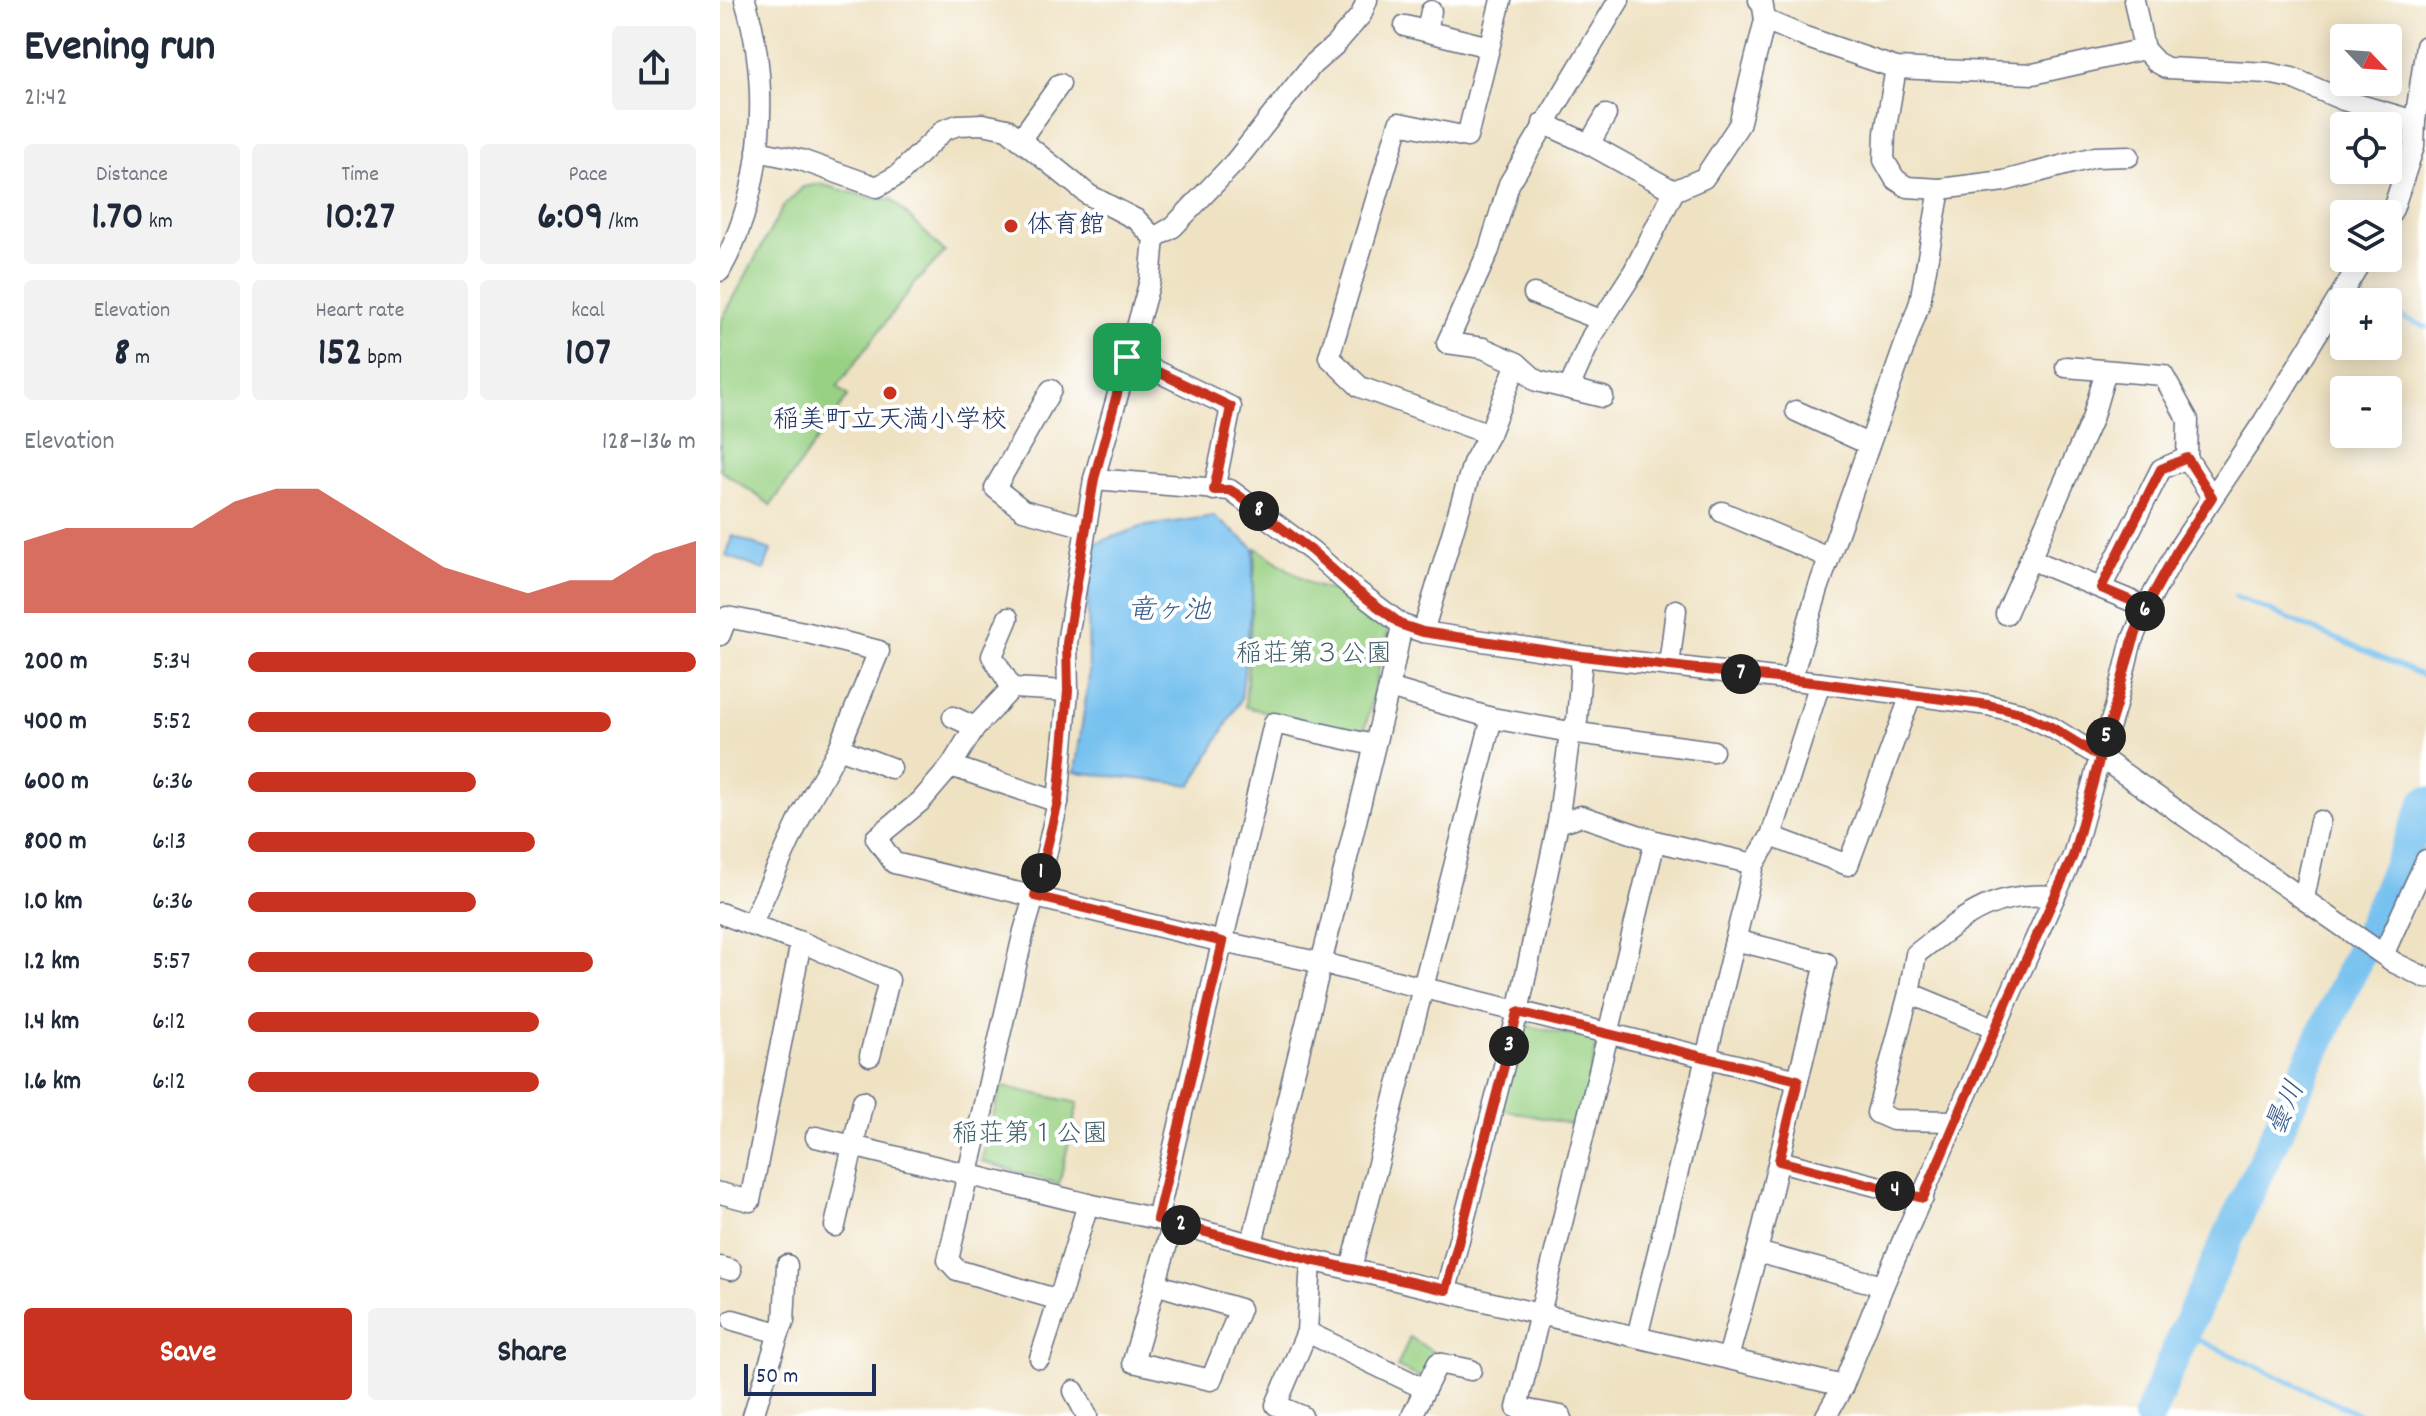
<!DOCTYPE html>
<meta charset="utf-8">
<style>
:root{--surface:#fff;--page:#f2f2f3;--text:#1f2937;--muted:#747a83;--accent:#c8321e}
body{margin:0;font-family:Dekko,"Klee One",sans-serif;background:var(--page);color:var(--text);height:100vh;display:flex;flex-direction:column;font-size:30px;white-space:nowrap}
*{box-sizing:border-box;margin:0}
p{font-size:26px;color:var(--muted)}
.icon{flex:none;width:44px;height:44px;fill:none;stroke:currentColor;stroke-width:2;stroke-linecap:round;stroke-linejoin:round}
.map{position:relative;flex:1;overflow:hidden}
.sheet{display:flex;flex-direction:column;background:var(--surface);width:720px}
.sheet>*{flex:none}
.needle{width:52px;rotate:115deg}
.fabs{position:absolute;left:1610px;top:24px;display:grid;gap:16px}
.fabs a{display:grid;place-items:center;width:72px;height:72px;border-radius:8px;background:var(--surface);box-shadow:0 4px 20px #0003;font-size:40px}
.scale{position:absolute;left:24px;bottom:20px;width:132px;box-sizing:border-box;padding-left:8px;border:4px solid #1b2f5e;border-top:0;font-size:22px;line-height:28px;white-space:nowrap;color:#1b2f5e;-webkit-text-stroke:6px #fff;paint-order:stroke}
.pin{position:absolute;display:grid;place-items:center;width:68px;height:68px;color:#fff;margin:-34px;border-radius:16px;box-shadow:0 4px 12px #0006}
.km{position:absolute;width:40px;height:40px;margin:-20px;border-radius:50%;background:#222;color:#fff;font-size:22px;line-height:40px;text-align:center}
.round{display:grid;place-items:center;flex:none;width:84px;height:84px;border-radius:8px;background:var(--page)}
.head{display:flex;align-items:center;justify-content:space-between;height:136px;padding:0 24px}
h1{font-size:44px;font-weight:700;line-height:60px}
.metrics{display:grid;grid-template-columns:repeat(3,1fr);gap:12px;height:136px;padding:8px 24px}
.metrics div{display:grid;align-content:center;border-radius:8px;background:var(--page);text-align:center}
.metrics b{font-size:40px;font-weight:700}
.metrics small{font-size:22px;font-weight:400}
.metrics p{font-size:22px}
.chart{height:224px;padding:16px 24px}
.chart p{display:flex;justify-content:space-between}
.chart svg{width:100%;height:144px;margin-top:8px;fill:var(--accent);opacity:.7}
.action{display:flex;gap:16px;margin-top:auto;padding:16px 24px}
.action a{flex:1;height:92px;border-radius:8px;background:var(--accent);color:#fff;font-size:32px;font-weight:700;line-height:92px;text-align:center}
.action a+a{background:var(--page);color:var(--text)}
ul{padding:0 24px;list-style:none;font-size:26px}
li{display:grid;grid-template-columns:128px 96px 1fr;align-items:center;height:60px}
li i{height:20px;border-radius:10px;background:var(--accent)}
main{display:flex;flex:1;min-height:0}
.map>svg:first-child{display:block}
.green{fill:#99d184;stroke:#5a8071;stroke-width:2}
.water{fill:#76c1ef;stroke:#4878a6;stroke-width:2}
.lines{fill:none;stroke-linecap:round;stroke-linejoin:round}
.stream{stroke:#76c1ef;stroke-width:5}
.river{stroke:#76c1ef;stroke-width:32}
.minor-casing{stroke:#656e81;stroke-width:23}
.minor{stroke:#fff;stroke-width:20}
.route-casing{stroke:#fff;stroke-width:16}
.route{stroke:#c8321e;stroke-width:10}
.poi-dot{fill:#c8321e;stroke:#fff;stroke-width:3}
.labels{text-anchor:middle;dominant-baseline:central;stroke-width:8;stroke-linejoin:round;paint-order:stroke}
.poi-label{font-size:26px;fill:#1b2f5e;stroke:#fff;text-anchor:start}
.park-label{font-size:26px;fill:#416069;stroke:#fff}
.water-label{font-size:28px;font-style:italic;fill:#365b8a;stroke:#fff}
</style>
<main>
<section class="sheet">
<div class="head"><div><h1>Evening run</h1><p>21:42</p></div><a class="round"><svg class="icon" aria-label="share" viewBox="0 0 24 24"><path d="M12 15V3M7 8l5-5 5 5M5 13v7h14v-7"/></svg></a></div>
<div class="metrics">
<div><p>Distance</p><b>1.70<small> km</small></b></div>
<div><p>Time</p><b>10:27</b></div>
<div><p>Pace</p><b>6:09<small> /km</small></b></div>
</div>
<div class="metrics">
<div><p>Elevation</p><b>8<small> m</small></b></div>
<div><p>Heart rate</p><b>152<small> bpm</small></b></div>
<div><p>kcal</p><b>107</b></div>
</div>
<div class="chart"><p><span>Elevation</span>128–136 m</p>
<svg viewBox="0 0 160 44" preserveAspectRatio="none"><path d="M0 44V22L10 18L20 18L30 18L40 18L50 10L60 6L70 6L80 14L90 22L100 30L110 34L120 38L130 34L140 34L150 26L160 22V44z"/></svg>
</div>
<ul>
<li><b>200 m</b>5:34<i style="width:100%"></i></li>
<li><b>400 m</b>5:52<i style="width:81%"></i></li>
<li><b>600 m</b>6:36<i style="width:51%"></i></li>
<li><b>800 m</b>6:13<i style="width:64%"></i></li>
<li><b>1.0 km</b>6:36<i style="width:51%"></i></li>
<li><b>1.2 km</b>5:57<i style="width:77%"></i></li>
<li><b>1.4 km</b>6:12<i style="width:65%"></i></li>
<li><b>1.6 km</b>6:12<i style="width:65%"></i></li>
</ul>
<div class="action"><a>Save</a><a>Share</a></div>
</section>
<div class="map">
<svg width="1706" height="1416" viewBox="0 0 1706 1416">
<rect width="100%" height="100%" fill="#fff"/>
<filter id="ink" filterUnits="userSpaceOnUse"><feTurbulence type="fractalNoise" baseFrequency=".0125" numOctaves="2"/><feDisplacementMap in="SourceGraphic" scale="16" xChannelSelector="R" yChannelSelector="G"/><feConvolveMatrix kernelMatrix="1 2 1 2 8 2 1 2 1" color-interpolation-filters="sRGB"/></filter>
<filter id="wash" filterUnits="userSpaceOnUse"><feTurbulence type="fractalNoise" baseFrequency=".006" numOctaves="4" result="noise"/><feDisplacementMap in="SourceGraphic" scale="32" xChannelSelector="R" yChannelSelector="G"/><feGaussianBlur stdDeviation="1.8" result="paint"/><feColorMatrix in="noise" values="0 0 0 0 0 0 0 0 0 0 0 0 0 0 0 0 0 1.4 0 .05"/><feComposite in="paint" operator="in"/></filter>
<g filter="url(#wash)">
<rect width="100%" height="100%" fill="#efe2c3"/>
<!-- green -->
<g class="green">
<polygon points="100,184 151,198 171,199 225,252 196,282 117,387 128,396 51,505 0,470 0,323 63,207 83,187"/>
<polygon points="536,548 592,585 637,598 669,625 644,733 525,707"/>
<polygon points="799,1024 878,1041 859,1126 781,1109"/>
<polygon points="281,1086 358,1103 339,1184 261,1161"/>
<polygon points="690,1337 713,1352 701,1378 677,1367"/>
</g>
<!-- water -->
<g class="water">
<polygon points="494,516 534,548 532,597 521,699 472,785 355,772 369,677 367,546 421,527"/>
<polygon points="13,536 51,550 44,570 6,556"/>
</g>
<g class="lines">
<!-- stream -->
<g class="stream">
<polyline points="1634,296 1648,302"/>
<polyline points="1668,311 1706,327"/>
<polyline points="1515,596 1706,677"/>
<polyline points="1464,1333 1643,1416"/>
</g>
<!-- river -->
<polyline class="river" points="1429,1416 1464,1333 1650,931 1706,803"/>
</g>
</g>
<g filter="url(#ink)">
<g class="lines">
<defs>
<g id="minor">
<polyline points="1414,0 1424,49"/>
<polyline points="1045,20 1085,37 1176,68 1313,74 1424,49 1436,62 1447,68 1548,73 1572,78 1623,100 1695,121"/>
<polyline points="685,26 769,47"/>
<polyline points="707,31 711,11"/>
<polyline points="1176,68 1165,133 1164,160 1175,179 1187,187 1220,189 1284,181 1375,157 1409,156"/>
<polyline points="823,123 869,144 954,191"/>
<polyline points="300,140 340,84"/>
<polyline points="869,144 886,115"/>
<polyline points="37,151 81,160 157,187 178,175 224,130 238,125 263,124 287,129 369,195 417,220 434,238 430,281 374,479 347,643 348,691 338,802 325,860 304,931 228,1260 237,1270 339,1300 368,1204"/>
<polyline points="1668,217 1673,209 1694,146 1695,121 1706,46"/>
<polyline points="434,238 453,227 515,162 592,65 615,45 641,15 647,0"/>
<path d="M0,271c44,-79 51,-185 25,-271"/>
<polyline points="814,294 881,320"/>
<polyline points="407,357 511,407 494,490"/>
<polyline points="797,363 817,381 883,397"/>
<polyline points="1346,367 1443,375 1468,420 1467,458 1492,497"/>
<polyline points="849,388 872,336 914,271 954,191 984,178 1019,125 1045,20 1042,1 1039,0"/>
<polyline points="331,390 275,488 303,510 366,527"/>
<polyline points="1076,411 1148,444"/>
<polyline points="769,434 640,387 609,357 679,123 747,137 781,0"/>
<polyline points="374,479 510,490 592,551 632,587 682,625 703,632 862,656 1100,683 1268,705 1301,713 1331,727 1380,757 1675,963 1706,978"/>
<polyline points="1002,512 1108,557"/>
<polyline points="1310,559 1426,607"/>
<polyline points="1381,588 1441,469 1467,458"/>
<polyline points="1286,614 1372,419 1386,371"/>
<polyline points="288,618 272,656 292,688"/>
<polyline points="703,632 753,463 769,434 797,363 763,348 727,343 769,250 789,184 899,0"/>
<polyline points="0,635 7,617 84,632 159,651 119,748 82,814 31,925 0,913"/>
<polyline points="949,666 956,610"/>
<polyline points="1071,680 1098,589 1200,302 1220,189"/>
<polyline points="669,688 772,718 850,732 993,751"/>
<polyline points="348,691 292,688 255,727 231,766 201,801 156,838 174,863 503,942 602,963 1078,1080 1037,1252 1008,1358"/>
<polyline points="233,717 255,727"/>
<polyline points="119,748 171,768"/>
<polyline points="231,766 338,802"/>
<polyline points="838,823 861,816 935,841 1034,864"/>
<polyline points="1051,836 1128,865 1191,695"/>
<polyline points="1584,898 1600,821"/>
<polyline points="31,925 81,942 169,980 150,1056"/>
<polyline points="1015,940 1106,963 1078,1080"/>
<polyline points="1664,953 1706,860"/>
<polyline points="1189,993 1276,1029"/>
<path d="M1236,1121l-63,-1 -16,-7 32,-120 7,-39c49,-38 74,-62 139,-58"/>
<polyline points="96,1137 368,1204 437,1219 591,1260 1123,1386"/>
<polyline points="1059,1161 1203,1198"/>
<polyline points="0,1193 30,1201 81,942"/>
<polyline points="437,1219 554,723 653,745"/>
<polyline points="115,1226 143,1101"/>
<polyline points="532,1243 669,688 682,625"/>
<polyline points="1037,1252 1163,1286"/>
<polyline points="591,1260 587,1332 705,1389 718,1363 751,1370"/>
<polyline points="0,1267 11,1270"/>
<polyline points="631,1269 772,718"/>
<polyline points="435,1284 520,1309 491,1380 413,1362 453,1223"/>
<polyline points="726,1290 798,1012 838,823 850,732 857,721 862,656"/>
<polyline points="13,1320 59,1333 33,1416"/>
<polyline points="59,1333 64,1321 67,1265"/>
<polyline points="917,1337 1034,864 1051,836 1100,683"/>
<polyline points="320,1358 339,1300"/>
<polyline points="354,1391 367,1416"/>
<polyline points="582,1416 556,1405 587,1332"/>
<polyline points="692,1416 705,1389"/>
<polyline points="841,1416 797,1408 935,841"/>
<polyline points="1106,1416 1123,1386 1163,1286 1290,995 1353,856 1380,757 1396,705 1411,643 1426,607 1458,549 1544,421 1643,258"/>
</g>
</defs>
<!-- minor casing -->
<use href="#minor" class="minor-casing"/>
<!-- minor -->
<use href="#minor" class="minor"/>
</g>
</g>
<g class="lines" filter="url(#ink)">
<defs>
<path id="route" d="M407,357l-33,122 -27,164 1,48 -10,111 -23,94 188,46 -66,277 154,41 135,30 72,-278 280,68 -19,81 144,37 87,-203 63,-139 27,-99 16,-52 15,-62 15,-36 32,-58 34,-52 -25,-39 -26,11 -60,119 45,19c-20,48 -30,100 -46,150l-49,-30 -30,-14 -33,-8 -168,-22 -238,-27 -159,-24 -21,-7 -50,-38 -40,-36 -74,-56 -8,-5h-16l17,-83 -104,-50"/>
</defs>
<!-- route casing -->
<use href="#route" class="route-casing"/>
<!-- route -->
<use href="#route" class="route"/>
</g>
<!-- markers -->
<g class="poi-dot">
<circle cx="291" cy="226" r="8"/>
<circle cx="170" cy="393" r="8"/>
</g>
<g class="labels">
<!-- poi labels -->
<g class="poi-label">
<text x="307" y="226">体育館</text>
<text x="170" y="421" text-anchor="middle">稲美町立天満小学校</text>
</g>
<!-- park labels -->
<g class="park-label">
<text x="594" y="655">稲荘第３公園</text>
<text x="310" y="1135">稲荘第１公園</text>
</g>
<!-- water labels -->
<g class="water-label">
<text x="449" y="613">竜ヶ池</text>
<text transform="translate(1568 1109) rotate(-66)">曇川</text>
</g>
</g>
</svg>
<div class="fabs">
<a><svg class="needle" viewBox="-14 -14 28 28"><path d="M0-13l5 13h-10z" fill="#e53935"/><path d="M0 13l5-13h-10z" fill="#747a83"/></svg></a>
<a><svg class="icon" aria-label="locate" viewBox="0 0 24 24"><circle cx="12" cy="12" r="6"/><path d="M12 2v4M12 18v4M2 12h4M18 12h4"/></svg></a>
<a><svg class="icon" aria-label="layers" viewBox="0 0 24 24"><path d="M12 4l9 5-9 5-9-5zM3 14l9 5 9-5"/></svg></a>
<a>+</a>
<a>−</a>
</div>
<div class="scale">50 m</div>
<div class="pin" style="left:407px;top:357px;background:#1e9e55"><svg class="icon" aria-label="arrive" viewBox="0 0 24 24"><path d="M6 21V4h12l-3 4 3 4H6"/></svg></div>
<b class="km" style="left:321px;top:873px">1</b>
<b class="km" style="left:461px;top:1225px">2</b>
<b class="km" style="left:789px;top:1046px">3</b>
<b class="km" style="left:1175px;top:1191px">4</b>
<b class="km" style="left:1386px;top:737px">5</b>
<b class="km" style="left:1425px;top:611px">6</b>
<b class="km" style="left:1021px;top:674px">7</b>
<b class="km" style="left:539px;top:511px">8</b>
</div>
</main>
